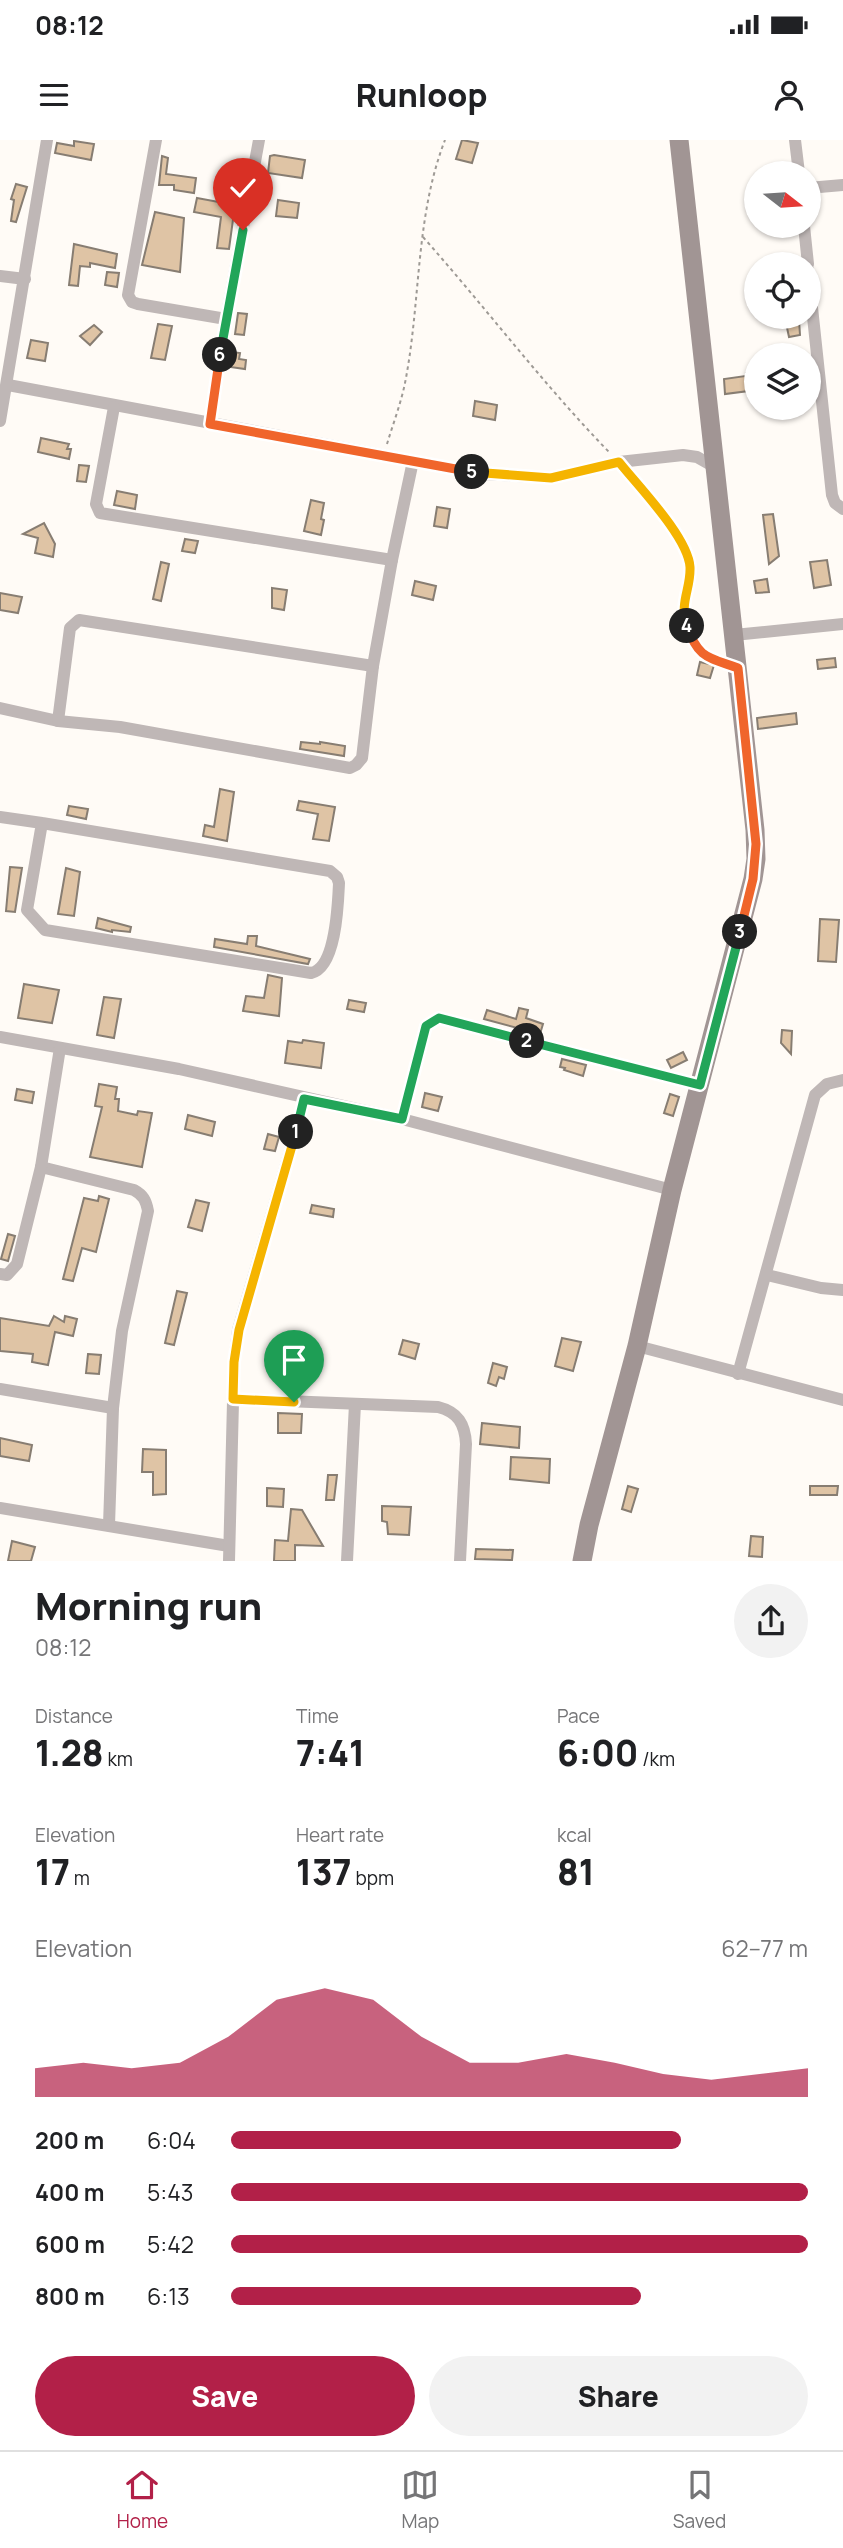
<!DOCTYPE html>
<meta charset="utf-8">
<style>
:root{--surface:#fff;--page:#f2f2f2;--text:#202124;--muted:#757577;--line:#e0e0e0;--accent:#b22048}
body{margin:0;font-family:Manrope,sans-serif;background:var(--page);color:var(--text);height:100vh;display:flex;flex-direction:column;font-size:26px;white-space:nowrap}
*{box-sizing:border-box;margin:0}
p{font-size:23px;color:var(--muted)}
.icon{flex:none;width:38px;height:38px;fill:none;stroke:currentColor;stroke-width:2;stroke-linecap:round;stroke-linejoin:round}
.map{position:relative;height:1421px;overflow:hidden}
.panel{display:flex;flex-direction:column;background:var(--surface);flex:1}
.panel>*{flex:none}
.needle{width:46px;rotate:107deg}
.buttons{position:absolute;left:744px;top:21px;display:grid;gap:14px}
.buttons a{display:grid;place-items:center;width:77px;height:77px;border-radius:50%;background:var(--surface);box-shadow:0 2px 5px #0004;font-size:35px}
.pin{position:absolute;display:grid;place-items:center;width:60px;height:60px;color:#fff;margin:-72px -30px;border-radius:50% 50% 50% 0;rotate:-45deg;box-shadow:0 0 7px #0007}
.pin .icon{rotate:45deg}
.km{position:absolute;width:35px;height:35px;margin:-18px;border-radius:50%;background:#222;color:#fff;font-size:19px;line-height:35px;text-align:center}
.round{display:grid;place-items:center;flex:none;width:74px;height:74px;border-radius:37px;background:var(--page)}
.overview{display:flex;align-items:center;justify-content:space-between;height:119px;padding:0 35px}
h1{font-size:38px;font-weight:800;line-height:52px}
.metrics{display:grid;grid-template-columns:repeat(3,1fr);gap:10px;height:119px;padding:7px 35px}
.metrics div{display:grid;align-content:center}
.metrics b{font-size:35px;font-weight:800}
.metrics small{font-size:19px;font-weight:400}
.metrics p{font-size:19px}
.chart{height:196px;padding:14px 35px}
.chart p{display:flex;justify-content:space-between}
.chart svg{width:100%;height:126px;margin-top:7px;fill:var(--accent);opacity:.7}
.primary-button{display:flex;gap:14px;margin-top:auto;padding:14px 35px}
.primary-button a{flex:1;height:80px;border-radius:42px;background:var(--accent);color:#fff;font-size:28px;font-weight:800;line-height:80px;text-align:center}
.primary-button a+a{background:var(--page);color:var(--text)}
ul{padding:0 35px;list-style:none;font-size:23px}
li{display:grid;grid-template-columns:112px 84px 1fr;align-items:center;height:52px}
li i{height:18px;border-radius:9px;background:var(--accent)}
.status{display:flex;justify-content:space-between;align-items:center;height:49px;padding:0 35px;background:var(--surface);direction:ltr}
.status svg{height:19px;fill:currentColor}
header{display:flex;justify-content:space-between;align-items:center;height:91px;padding:0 35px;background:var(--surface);font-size:32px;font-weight:800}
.menu{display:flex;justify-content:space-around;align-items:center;height:98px;border-top:2px solid var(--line);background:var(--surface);font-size:19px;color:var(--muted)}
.menu a{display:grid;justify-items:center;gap:4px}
.menu .active{color:var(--accent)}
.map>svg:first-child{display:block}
.building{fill:#dfc4a5;stroke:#877d72;stroke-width:2}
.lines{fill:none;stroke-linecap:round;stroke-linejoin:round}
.path{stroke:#9e9a95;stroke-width:2;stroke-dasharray:3.5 3.5;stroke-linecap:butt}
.street{stroke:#bfb7b6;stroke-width:12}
.secondary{stroke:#a19594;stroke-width:19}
.split-1-casing{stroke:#fff;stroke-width:14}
.split-2-casing{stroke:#fff;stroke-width:14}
.split-3-casing{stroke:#fff;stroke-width:14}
.split-4-casing{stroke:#fff;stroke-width:14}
.split-5-casing{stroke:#fff;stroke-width:14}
.split-6-casing{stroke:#fff;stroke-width:14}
.split-7-casing{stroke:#fff;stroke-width:14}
.split-1{stroke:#f5b400;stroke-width:9}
.split-2{stroke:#22a559;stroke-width:9}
.split-3{stroke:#22a559;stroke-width:9}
.split-4{stroke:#f0652b;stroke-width:9}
.split-5{stroke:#f5b400;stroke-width:9}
.split-6{stroke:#f0652b;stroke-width:9}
.split-7{stroke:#22a559;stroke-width:9}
</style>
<div class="status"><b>08:12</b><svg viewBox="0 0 49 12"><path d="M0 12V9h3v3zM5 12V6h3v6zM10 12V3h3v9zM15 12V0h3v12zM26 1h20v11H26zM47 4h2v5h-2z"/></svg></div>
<header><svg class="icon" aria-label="menu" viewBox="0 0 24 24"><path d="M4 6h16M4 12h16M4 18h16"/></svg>Runloop<svg class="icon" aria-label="person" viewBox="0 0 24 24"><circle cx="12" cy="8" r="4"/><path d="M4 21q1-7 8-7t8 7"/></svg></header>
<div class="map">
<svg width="843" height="1421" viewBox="0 0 843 1421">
<rect width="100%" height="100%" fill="#fffbf6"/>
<!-- building -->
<g class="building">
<polygon points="462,0 478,3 472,23 456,19"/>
<polygon points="74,1 94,4 91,20 55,13 57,3 74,6"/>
<polygon points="274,15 305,20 302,38 268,33 270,16"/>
<polygon points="162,16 168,18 166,34 196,38 194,53 174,50 174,45 159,45"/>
<polygon points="16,44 27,47 16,82 11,81 14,60 11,59"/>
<polygon points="197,58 235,65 229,109 217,108 221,77 194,72"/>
<polygon points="278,60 299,63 297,78 276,76"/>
<polygon points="155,72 184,78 180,132 142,125"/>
<polygon points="74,104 117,114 115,128 90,123 90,127 80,126 78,146 69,145"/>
<polygon points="107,132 119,133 117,147 105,145"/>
<polygon points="238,173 247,174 244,195 235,194"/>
<polygon points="799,180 800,195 789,197 786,183"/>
<polygon points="158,184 172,186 165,220 151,218"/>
<polygon points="94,185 102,192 90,205 80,196"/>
<polygon points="31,200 48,203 45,221 27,218"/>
<polygon points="232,212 240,213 239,219 246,220 245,229 230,227"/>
<polygon points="756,232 756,250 725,254 724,239 746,236 746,233"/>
<polygon points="475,261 497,265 495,280 473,276"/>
<polygon points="41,298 69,304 67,309 71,309 69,319 38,312"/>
<polygon points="79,325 89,326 86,342 77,341"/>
<polygon points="117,351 137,355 135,369 114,365"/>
<polygon points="311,360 324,363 321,379 324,380 321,395 304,391"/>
<polygon points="437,367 450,369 447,388 434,386"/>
<polygon points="773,374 779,416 769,424 763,375"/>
<polygon points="44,383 55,404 53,417 35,413 38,398 23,394"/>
<polygon points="185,399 198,401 195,413 182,411"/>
<polygon points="827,420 831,445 814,448 810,422"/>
<polygon points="161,422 169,424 161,461 153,459"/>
<polygon points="767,439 769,452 756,453 754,441"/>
<polygon points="415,441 436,446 433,460 412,455"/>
<polygon points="272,448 287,450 284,470 272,468"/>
<polygon points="0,453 22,457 18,473 0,470"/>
<polygon points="835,518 836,527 818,529 817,520"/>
<polygon points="700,522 714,525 710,538 697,535"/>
<polygon points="796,573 797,584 758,589 757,578"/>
<polygon points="301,602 320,604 320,602 345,606 344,616 300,609"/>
<polygon points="220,649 234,652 227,701 203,696 205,685 214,687"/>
<polygon points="299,661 335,667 329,701 313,699 318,674 297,670"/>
<polygon points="69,666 88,669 86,679 67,675"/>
<polygon points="10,727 22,728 15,772 6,771"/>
<polygon points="66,728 80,732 74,776 58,774"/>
<polygon points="98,778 131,787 130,792 112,790 112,792 96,788"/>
<polygon points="820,779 839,780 836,822 818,821"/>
<polygon points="248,796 257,796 256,806 310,819 308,824 214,807 215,799 247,804"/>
<polygon points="268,835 282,838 279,876 243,871 246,856 264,858"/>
<polygon points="24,844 59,850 52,883 18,878"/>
<polygon points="104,857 121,859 114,898 97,895"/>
<polygon points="349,860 366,863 364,872 347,869"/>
<polygon points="519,868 528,870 526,878 543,884 540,894 484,879 487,870 516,879"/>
<polygon points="782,890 792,891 791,914 781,903"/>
<polygon points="303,900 324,903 321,928 285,923 288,901 302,903"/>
<polygon points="683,912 687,920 671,928 667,920"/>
<polygon points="562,919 586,925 583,936 564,930 565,928 560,927"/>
<polygon points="99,944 117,947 115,959 119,959 118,971 137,975 138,971 152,973 142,1027 90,1017 102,967 95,966"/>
<polygon points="17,949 34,952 32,963 15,960"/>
<polygon points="425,953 442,957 438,971 422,967"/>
<polygon points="670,954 679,957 673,976 664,973"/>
<polygon points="188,975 215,982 212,996 185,989"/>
<polygon points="268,994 279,997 275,1011 264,1009"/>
<polygon points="99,1056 109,1059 96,1112 82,1108 73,1141 63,1139 84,1058 98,1061"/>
<polygon points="196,1060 209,1063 202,1091 188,1087"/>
<polygon points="312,1065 334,1069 333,1077 310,1073"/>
<polygon points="8,1094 15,1096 8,1121 1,1119"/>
<polygon points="177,1151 187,1153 174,1205 165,1203"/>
<polygon points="54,1176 64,1182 65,1176 77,1179 73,1196 55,1192 48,1225 32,1222 33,1214 0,1211 0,1178 49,1186"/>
<polygon points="562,1198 581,1202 573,1231 555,1226"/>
<polygon points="403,1200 419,1204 415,1219 399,1214"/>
<polygon points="88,1214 101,1215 99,1234 86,1233"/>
<polygon points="493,1223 507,1227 504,1239 499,1237 496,1246 488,1243"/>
<polygon points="278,1273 302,1274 301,1293 278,1293"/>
<polygon points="482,1283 520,1287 519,1308 480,1304"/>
<polygon points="0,1298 32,1305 29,1321 0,1316"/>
<polygon points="143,1309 166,1310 166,1354 153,1355 153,1332 142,1332"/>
<polygon points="511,1317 550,1319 549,1343 510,1339"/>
<polygon points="328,1335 337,1335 334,1360 326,1360"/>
<polygon points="628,1346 638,1349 631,1372 622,1369"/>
<polygon points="810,1346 838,1346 837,1355 810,1355"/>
<polygon points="267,1348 284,1349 283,1367 267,1366"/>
<polygon points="382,1366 411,1367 409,1395 388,1394 387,1382 382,1381"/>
<polygon points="291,1369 302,1370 323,1406 295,1405 295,1421 274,1421 275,1400 288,1401"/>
<polygon points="751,1396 763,1397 762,1417 749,1416"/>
<polygon points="12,1401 35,1407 31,1421 8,1421"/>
<polygon points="476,1409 513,1410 512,1420 475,1419"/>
</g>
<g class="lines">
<!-- path -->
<g class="path">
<path d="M423,97c63,71 120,147 186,215"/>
<path d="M387,304c6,-20 14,-41 18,-61 16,-81 10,-166 40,-243"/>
<path d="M629,335c17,21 46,49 56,74 8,19 0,34 -2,53 -1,14 6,42 17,51 6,4 14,7 20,9"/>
</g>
<!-- street -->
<g class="street">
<polyline points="156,0 128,155 132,162 138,164 226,179"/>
<polyline points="795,0 799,33"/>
<polyline points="808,48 843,45"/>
<polyline points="804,86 808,124"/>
<polyline points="808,130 832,355 835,363 843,369"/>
<polyline points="0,136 25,139"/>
<polyline points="8,245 483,334 551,338 619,322 683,315 697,317 713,326"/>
<polyline points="114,267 96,364 100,373 392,420"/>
<polyline points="0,281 47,0"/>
<polyline points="210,284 226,179 259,0"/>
<polyline points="734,495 843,484"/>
<polyline points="0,568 58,581 120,587 350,628 356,625 362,618 373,526 392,420 413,321"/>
<polyline points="58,581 70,488 79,480 373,526"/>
<path d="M0,677l42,6 288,48 7,6 2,6c-1,22 -3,85 -28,90l-266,-43 -18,-20 15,-87"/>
<polyline points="0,897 179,929 402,979 672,1050"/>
<polyline points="402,979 426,886 439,878 700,945"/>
<path d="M41,1027l93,23c9,5 12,10 14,21l-26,120 -9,77 -4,117"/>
<polyline points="0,1134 7,1135 17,1124 41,1027 60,908"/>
<polyline points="767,1135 821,1148 843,1150"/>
<polyline points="637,1206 843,1260"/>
<polyline points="738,1234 815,955 827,944 843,940"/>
<polyline points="0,1249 113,1268"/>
<path d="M233,1259l205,8c20,5 27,17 28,37l-6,117"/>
<polyline points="0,1368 229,1406"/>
<polyline points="229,1421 234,1222 238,1190 305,959"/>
<polyline points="347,1421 355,1264"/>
</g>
<!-- secondary -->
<polyline class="secondary" points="582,1421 589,1385 637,1206 672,1050 753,739 756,719 755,690 679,0"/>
</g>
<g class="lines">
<defs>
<polyline id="split-1" points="294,1262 233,1259 234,1222 239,1190 296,992"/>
<polyline id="split-2" points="296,992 304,959 402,979 426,886 439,878 527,901"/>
<polyline id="split-3" points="527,901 700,945 740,792"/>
<path id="split-4" d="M687,486c11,32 20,31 51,42l18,176 -3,35 -13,53"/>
<path id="split-5" d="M472,332l79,6 68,-16c19,24 69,75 71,105 1,22 -11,35 -3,59"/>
<polyline id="split-6" points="220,215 210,284 472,332"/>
<polyline id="split-7" points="220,215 243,90"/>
</defs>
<!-- split-1 casing -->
<use href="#split-1" class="split-1-casing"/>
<!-- split-2 casing -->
<use href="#split-2" class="split-2-casing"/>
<!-- split-3 casing -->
<use href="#split-3" class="split-3-casing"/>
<!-- split-4 casing -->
<use href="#split-4" class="split-4-casing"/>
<!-- split-5 casing -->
<use href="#split-5" class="split-5-casing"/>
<!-- split-6 casing -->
<use href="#split-6" class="split-6-casing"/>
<!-- split-7 casing -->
<use href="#split-7" class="split-7-casing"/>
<!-- split-1 -->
<use href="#split-1" class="split-1"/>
<!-- split-2 -->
<use href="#split-2" class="split-2"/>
<!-- split-3 -->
<use href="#split-3" class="split-3"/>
<!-- split-4 -->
<use href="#split-4" class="split-4"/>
<!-- split-5 -->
<use href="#split-5" class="split-5"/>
<!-- split-6 -->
<use href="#split-6" class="split-6"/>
<!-- split-7 -->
<use href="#split-7" class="split-7"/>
</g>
</svg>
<div class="buttons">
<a><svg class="needle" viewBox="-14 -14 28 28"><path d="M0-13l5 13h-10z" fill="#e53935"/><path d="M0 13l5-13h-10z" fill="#757577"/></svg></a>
<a><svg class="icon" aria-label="locate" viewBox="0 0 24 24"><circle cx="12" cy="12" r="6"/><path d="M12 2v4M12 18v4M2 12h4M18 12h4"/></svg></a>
<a><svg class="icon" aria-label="layers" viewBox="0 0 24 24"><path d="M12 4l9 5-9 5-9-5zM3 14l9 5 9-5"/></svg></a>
</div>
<div class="pin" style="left:294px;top:1262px;background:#1e9e55"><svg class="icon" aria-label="arrive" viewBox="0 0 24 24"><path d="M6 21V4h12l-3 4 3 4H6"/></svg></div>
<div class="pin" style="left:243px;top:90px;background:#d93025"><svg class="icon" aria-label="check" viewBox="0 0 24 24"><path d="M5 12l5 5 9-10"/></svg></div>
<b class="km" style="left:296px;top:992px">1</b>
<b class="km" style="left:527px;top:901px">2</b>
<b class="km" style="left:740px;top:792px">3</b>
<b class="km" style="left:687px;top:486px">4</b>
<b class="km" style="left:472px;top:332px">5</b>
<b class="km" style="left:220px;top:215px">6</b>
</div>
<section class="panel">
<div class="overview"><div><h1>Morning run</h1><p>08:12</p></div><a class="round"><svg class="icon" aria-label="share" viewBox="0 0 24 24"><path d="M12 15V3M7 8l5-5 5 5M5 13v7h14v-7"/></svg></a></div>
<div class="metrics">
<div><p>Distance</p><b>1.28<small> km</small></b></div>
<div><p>Time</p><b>7:41</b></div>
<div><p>Pace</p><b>6:00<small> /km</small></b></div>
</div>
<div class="metrics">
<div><p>Elevation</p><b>17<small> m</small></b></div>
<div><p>Heart rate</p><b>137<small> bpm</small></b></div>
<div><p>kcal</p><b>81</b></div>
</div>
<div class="chart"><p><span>Elevation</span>62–77 m</p>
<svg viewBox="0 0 160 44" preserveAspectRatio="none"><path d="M0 44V34L10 32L20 34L30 32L40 23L50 10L60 6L70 10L80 23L90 32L100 32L110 29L120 32L130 36L140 38L150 36L160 34V44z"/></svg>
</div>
<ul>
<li><b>200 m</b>6:04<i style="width:78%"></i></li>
<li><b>400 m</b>5:43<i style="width:100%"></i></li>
<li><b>600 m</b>5:42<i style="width:100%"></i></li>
<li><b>800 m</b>6:13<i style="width:71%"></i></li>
</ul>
<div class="primary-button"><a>Save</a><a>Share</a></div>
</section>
<nav class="menu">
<a class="active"><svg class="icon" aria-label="home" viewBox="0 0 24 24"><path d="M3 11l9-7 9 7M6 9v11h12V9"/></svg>Home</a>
<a><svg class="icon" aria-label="map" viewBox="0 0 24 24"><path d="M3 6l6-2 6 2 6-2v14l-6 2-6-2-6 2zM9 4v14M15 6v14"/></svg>Map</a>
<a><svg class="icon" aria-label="saved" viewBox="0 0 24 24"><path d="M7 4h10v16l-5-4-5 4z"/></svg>Saved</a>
</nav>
